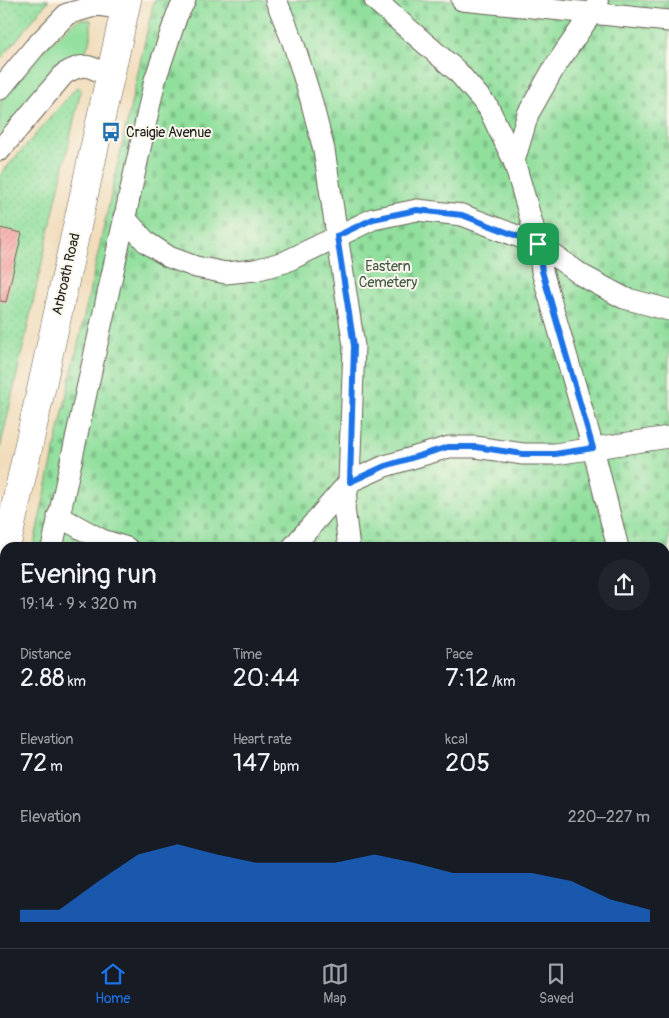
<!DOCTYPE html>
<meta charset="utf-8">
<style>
:root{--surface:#171b24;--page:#20242c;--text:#f1f3f6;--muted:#9ea1a6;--line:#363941;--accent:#1a73e8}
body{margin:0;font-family:Pangolin,sans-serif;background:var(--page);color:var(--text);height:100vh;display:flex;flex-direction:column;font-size:19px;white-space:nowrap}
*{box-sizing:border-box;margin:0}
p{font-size:16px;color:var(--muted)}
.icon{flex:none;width:28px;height:28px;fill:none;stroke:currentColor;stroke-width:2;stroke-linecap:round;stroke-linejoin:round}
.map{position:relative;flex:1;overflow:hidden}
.panel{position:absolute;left:0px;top:542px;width:670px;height:406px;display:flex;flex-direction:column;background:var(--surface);border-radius:15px 15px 0 0;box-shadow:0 1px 4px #0004}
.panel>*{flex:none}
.pin{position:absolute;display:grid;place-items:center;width:42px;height:42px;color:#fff;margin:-21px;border-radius:10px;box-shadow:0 2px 8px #0006}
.round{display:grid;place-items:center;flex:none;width:52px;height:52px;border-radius:26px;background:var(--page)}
.headline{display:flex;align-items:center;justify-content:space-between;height:85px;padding:0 20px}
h1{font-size:28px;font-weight:600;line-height:38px}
.metrics{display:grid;grid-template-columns:repeat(3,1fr);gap:8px;height:85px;padding:5px 20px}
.metrics div{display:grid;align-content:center}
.metrics b{font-size:25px;font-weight:600}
.metrics small{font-size:14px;font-weight:400}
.metrics p{font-size:14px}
.chart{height:140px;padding:10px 20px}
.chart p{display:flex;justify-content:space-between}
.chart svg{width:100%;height:90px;margin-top:5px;fill:var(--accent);opacity:.7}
.tabs{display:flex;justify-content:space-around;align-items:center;height:70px;border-top:1px solid var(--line);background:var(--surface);font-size:14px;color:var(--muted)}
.tabs a{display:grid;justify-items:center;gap:2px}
.tabs .active{color:var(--accent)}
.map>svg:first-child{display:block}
.built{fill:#f1d0e3}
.green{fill:#91df9d;stroke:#567e5c}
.cemetery{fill:url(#cemetery-stones);stroke:#567e5c}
.garden{fill:url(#garden-dots);stroke:#567e5c}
.building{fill:url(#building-hatch)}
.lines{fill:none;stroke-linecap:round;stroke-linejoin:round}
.minor-casing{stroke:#676054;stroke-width:23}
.major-casing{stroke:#676054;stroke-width:29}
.minor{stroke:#fff;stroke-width:21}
.major{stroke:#fff;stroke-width:28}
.route-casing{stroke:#fff;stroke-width:10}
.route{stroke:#1a73e8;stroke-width:6}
.labels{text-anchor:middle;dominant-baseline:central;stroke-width:4;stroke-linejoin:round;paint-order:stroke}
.poi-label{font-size:14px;fill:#1c1c1c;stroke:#fbf7ec;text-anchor:start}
.park-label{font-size:14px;fill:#3f5643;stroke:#fbf7ec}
.street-label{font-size:14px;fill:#1c1c1c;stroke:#fbf7ec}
</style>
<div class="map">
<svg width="669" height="948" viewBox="0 0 669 948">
<defs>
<pattern id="cemetery-stones" width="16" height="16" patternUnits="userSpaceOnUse" patternTransform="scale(1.25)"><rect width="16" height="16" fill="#91df9d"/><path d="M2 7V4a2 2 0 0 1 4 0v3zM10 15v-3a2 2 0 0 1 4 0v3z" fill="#7cbf87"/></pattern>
<pattern id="garden-dots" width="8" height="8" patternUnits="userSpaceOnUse" patternTransform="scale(1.25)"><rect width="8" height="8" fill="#91df9d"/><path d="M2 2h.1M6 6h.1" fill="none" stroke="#7cbf87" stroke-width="1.8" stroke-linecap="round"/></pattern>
<pattern id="building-hatch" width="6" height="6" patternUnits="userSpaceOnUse" patternTransform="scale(1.25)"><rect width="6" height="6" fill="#f8a3a1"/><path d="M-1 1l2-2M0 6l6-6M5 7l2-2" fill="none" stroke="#d48c8a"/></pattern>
</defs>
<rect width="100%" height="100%" fill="#fbf7ec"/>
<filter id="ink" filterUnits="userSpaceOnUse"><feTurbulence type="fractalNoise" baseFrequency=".02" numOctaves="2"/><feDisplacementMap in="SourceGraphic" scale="10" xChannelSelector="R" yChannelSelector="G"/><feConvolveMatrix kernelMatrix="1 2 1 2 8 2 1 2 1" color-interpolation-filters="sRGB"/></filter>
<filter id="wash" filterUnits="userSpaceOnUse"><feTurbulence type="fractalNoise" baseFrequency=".0096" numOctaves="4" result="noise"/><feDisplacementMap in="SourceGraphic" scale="20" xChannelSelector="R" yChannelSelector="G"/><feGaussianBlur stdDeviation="1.12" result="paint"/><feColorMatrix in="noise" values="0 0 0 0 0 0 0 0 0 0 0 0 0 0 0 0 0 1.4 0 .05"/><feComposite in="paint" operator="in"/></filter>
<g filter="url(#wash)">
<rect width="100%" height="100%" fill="#f1ddbc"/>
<!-- built -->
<polygon class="built" points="0,869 5,869 5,944 241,944 240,948 0,948"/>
<!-- green -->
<polygon class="green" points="81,19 91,20 91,38 84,55 65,59 11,126 0,138 0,103 47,47 73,23"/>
<!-- cemetery -->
<g class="cemetery">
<polygon points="154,0 669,0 669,948 240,948 241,944 665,944 665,548 33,548"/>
<polygon points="5,675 5,869 0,869 0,697"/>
</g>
<!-- garden -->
<g class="garden">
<polygon points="0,0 49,0 0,60"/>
<polygon points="77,87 81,89 0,449 0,175"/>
</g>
<g id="blocks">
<!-- building -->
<polygon class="building" points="0,228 22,233 6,302 0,301"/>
</g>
</g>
<g filter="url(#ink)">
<use href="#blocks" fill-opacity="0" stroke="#676054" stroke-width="1"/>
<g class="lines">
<defs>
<g id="minor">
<polyline points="276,0 293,42 310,96 324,150 354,346 349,482 344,507 349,548"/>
<polyline points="375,0 457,71 488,107 514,161 538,244 542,271 593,448 618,548"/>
<polyline points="462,0 669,21"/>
<polyline points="0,89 34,48 67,14 98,5 125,9"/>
<path d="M0,150l64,-76c22,-13 25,-8 46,3"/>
<polyline points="514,161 528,114 554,68 598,4"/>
<polyline points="124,217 146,242 169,257 196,267 226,273 255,270 285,262 373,219 417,210 462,215 538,244 583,276 624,298 669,310"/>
<polyline points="58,516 102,540 127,548"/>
<polyline points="52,548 155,80 177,15 185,0"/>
<polyline points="292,548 349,482 385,466 449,447 475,447 523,454 555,454 669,437"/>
<polyline points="665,665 669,665"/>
<polyline points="5,759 2,790 5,797"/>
<polyline points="0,847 5,846"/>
<polyline points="0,896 5,897"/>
<polyline points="665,915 669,915"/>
<polyline points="250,948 250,944"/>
<polyline points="423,948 424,944"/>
</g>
<g id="major">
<polyline points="6,548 127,0"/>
<polyline points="0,573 5,550"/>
</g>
</defs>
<!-- minor casing -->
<use href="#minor" class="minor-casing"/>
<!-- major casing -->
<use href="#major" class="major-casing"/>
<!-- minor -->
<use href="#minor" class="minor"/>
<!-- major -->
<use href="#major" class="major"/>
</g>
</g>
<g class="lines" filter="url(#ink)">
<defs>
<polygon id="route" points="417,210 462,215 538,244 542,271 593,448 555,454 523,454 476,447 448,447 385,466 350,482 354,346 337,236 373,219"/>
</defs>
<!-- route casing -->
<use href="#route" class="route-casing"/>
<!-- route -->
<use href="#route" class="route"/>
</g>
<!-- icons -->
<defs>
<symbol id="bus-bare" viewBox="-9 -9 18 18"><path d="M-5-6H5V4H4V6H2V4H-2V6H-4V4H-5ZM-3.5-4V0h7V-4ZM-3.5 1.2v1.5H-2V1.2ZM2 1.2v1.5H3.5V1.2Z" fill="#1f6fb2" stroke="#fbf7ec" stroke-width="2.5" paint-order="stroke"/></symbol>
</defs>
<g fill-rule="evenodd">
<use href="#bus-bare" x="97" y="118" width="28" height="28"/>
</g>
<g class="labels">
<!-- poi labels -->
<g class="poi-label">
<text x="126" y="132">Craigie Avenue</text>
</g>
<!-- park labels -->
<g class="park-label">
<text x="388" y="266">Eastern<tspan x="388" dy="16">Cemetery</tspan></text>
</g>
<!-- street labels -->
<g class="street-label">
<text transform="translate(66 274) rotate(-77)">Arbroath Road</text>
</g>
</g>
</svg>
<div class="pin" style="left:538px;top:244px;background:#1e9e55"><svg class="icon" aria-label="arrive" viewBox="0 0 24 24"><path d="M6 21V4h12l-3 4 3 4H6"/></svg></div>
<section class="panel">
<div class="headline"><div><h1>Evening run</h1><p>19:14 · 9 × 320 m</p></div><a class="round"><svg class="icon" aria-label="share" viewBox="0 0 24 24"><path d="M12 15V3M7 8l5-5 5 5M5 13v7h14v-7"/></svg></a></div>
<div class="metrics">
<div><p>Distance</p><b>2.88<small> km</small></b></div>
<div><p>Time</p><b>20:44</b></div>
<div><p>Pace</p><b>7:12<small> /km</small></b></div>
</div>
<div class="metrics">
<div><p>Elevation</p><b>72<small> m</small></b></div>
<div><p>Heart rate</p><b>147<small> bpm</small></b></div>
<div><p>kcal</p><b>205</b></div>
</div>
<div class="chart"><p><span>Elevation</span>220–227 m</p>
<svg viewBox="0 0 160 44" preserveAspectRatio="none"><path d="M0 44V38L10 38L20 24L30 11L40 6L50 11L60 15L70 15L80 15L90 11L100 15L110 20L120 20L130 20L140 24L150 33L160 38V44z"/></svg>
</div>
</section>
</div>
<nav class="tabs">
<a class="active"><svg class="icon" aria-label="home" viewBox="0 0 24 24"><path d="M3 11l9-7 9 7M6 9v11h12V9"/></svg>Home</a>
<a><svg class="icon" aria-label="map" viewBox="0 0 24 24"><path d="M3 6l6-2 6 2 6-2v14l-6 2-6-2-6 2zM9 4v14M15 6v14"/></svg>Map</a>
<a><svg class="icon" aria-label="saved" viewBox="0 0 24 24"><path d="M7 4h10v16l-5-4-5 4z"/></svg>Saved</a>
</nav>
